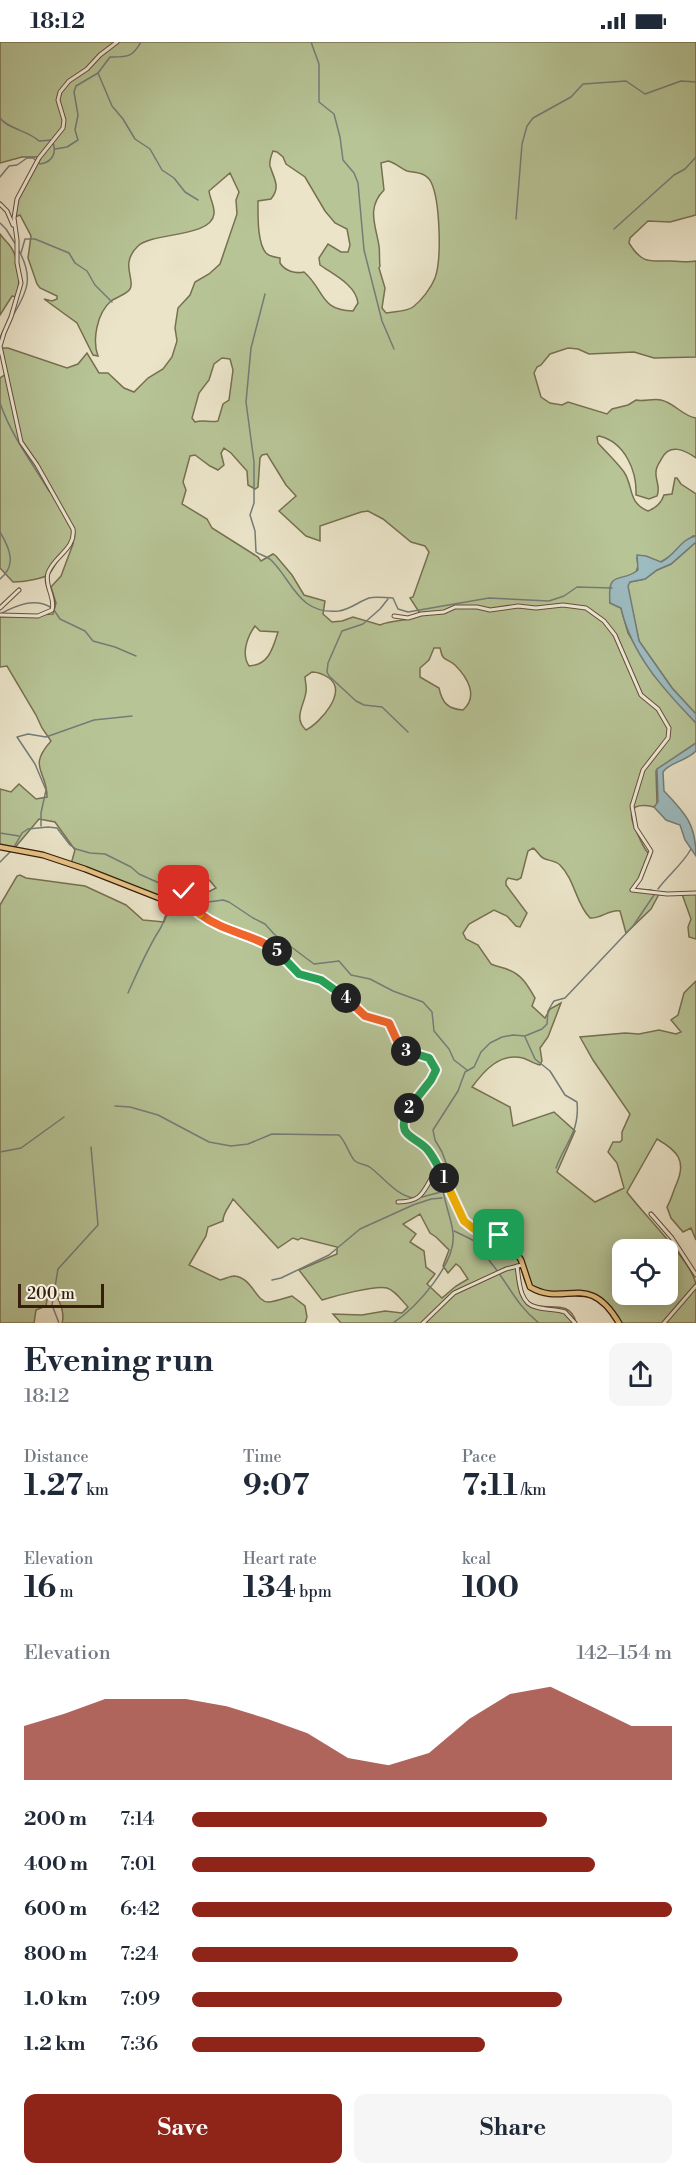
<!DOCTYPE html>
<meta charset="utf-8">
<style>
:root{--surface:#fff;--page:#f6f6f7;--text:#1f2937;--muted:#747a83;--accent:#8f2418}
body{margin:0;font-family:"Libre Bodoni",serif;background:var(--page);color:var(--text);height:100vh;display:flex;flex-direction:column;font-size:22px;white-space:nowrap}
*{box-sizing:border-box;margin:0}
p{font-size:20px;color:var(--muted)}
.icon{flex:none;width:33px;height:33px;fill:none;stroke:currentColor;stroke-width:2;stroke-linecap:round;stroke-linejoin:round}
.map{position:relative;height:1281px;overflow:hidden}
.panel{display:flex;flex-direction:column;background:var(--surface);flex:1}
.panel>*{flex:none}
.tools{position:absolute;left:612px;top:1197px;display:grid;gap:12px}
.tools a{display:grid;place-items:center;width:66px;height:66px;border-radius:12px;background:var(--surface);box-shadow:0 3px 15px #0003;font-size:30px}
.scale{position:absolute;left:18px;bottom:15px;width:86px;box-sizing:border-box;padding-left:6px;border:3px solid #371d0b;border-top:0;font-size:16px;line-height:21px;white-space:nowrap;color:#371d0b;-webkit-text-stroke:4px #f2eddc;paint-order:stroke}
.pin{position:absolute;display:grid;place-items:center;width:51px;height:51px;color:#fff;margin:-26px;border-radius:12px;box-shadow:0 3px 9px #0006}
.km{position:absolute;width:30px;height:30px;margin:-15px;border-radius:50%;background:#222;color:#fff;font-size:16px;line-height:30px;text-align:center}
.round{display:grid;place-items:center;flex:none;width:63px;height:63px;border-radius:12px;background:var(--page)}
.headline{display:flex;align-items:center;justify-content:space-between;height:102px;padding:0 24px}
h1{font-size:33px;font-weight:700;line-height:45px}
.stats{display:grid;grid-template-columns:repeat(3,1fr);gap:9px;height:102px;padding:6px 24px}
.stats div{display:grid;align-content:center}
.stats b{font-size:30px;font-weight:700}
.stats small{font-size:16px;font-weight:400}
.stats p{font-size:16px}
.chart{height:168px;padding:12px 24px}
.chart p{display:flex;justify-content:space-between}
.chart svg{width:100%;height:108px;margin-top:6px;fill:var(--accent);opacity:.7}
.button{display:flex;gap:12px;margin-top:auto;padding:12px 24px}
.button a{flex:1;height:69px;border-radius:12px;background:var(--accent);color:#fff;font-size:24px;font-weight:700;line-height:69px;text-align:center}
.button a+a{background:var(--page);color:var(--text)}
ul{padding:0 24px;list-style:none;font-size:20px}
li{display:grid;grid-template-columns:96px 72px 1fr;align-items:center;height:45px}
li i{height:15px;border-radius:8px;background:var(--accent)}
.status{display:flex;justify-content:space-between;align-items:center;height:42px;padding:0 30px;background:var(--surface);direction:ltr}
.status svg{height:16px;fill:currentColor}
.map>svg:first-child{display:block}
.green{fill:#b7c496;stroke:#777050;stroke-width:1.5;fill-rule:evenodd}
.water{fill:#9dbcc1;stroke:#747c78;stroke-width:1.5}
.lines{fill:none;stroke-linecap:round;stroke-linejoin:round}
.stream{stroke:#747c78;stroke-width:1.5}
.minor-casing{stroke:#644f3a;stroke-width:5}
.major-casing{stroke:#371d0b;stroke-width:7}
.minor{stroke:#f2eddc;stroke-width:3}
.major{stroke:#e6c284;stroke-width:4.5}
.split-1-casing{stroke:#fff;stroke-width:12}
.split-2-casing{stroke:#fff;stroke-width:12}
.split-3-casing{stroke:#fff;stroke-width:12}
.split-4-casing{stroke:#fff;stroke-width:12}
.split-5-casing{stroke:#fff;stroke-width:12}
.split-6-casing{stroke:#fff;stroke-width:12}
.split-7-casing{stroke:#fff;stroke-width:12}
.split-1{stroke:#f5b400;stroke-width:8}
.split-2{stroke:#22a559;stroke-width:8}
.split-3{stroke:#22a559;stroke-width:8}
.split-4{stroke:#f0652b;stroke-width:8}
.split-5{stroke:#22a559;stroke-width:8}
.split-6{stroke:#f0652b;stroke-width:8}
.split-7{stroke:#f5b400;stroke-width:8}
</style>
<div class="status"><b>18:12</b><svg viewBox="0 0 49 12"><path d="M0 12V9h3v3zM5 12V6h3v6zM10 12V3h3v9zM15 12V0h3v12zM26 1h20v11H26zM47 4h2v5h-2z"/></svg></div>
<div class="map">
<svg width="696" height="1281" viewBox="0 0 696 1281">
<rect width="100%" height="100%" fill="#ebe4c9"/>
<filter id="stains"><feTurbulence type="fractalNoise" baseFrequency=".00333" numOctaves="4"/><feColorMatrix values="0 0 0 0 .2 0 0 0 0 .09 0 0 0 0 .02 0 0 0 .5 -.17"/></filter>
<radialGradient id="worn" r=".72"><stop offset=".6" stop-color="#630" stop-opacity="0"/><stop offset="1" stop-color="#630" stop-opacity=".3"/></radialGradient>
<!-- green -->
<g class="green">
<path d="M0,0h696v173l-26,7 -22,-1 -18,17 -1,5c13,21 20,18 42,18 9,0 16,2 25,0v96l-42,1 -20,-6 -45,2 -11,-5 -10,-1 -18,6 -9,11 -4,2 -3,6 7,24 9,6 12,2 6,-3 39,12 5,-5 16,-4 8,-5c8,2 17,-2 25,0 14,3 21,16 35,18v40c-11,-8 -26,-15 -34,0 -2,4 -6,8 -6,14 -1,8 5,15 1,24l-8,3 -13,-4c1,-24 -11,-53 -37,-59l-2,1 1,6c8,9 18,18 26,29 10,15 3,30 24,39 8,-3 13,-7 16,-16l8,-1 3,-16h2l4,6 15,10v42h-3l-21,19 -11,7 -24,-4 1,8 -2,6 -26,15v16l11,5 7,25 25,41 43,49v20l-40,28 1,33 -3,3c-27,-6 -26,8 -16,28 4,8 6,15 13,21l-16,33 16,1 8,4 -8,15 -25,24 -6,-22c-11,-2 -19,8 -30,7 -14,-14 -15,-38 -30,-53 -5,-5 -12,-4 -17,-7 -5,-3 -5,-7 -10,-10l-5,3 -7,27 -4,2 -9,-2 -2,3v4l21,28 -7,14 -4,-1 -9,-10 -13,-6 -25,14 -6,9 3,6 12,6 13,19c6,3 12,3 18,6 13,5 19,16 26,28l-3,8 13,12 5,-9 11,-6 -13,34 -8,11 2,13 -2,4c-6,-1 -11,-5 -17,-7 -23,-6 -39,13 -51,29l38,20 3,19 41,-14 21,19 -18,41 38,30 29,-14 -7,-25 -9,-11 5,-10h7l2,-2v-8l8,-18 -37,-54 -13,-23 45,-4 14,1 20,-4 17,4 5,-2 -10,-12 7,-5 6,-22 12,-12v259l-5,-12 -8,4 -12,-14 -4,-11c4,-7 6,-15 9,-22 11,-24 2,-34 -19,-46l-30,53c16,22 67,72 69,93 0,12 0,26 0,38h-78l-11,-17 -16,-10 -52,-2c-14,-5 -14,-13 -18,-26l-3,1c2,10 2,24 10,32 13,14 42,-6 48,22h-235l-8,-9 29,1 23,-4 17,2 6,-6c-6,-6 -12,-16 -21,-19 -12,-3 -52,8 -65,12l-23,-30 38,-16v-7l-36,-9 -3,2 -5,-2 -15,10 -45,-49c-3,7 -10,13 -10,22l-15,6 -2,9 -17,29 31,15c5,-1 10,-4 14,-4 18,1 22,26 34,26 7,0 17,-4 24,-6l13,10 2,11 -2,6h-243c3,-10 -2,-20 -6,-29l-6,-2 -2,2 -2,12 -10,4 -2,13h-34v-418l17,-29 3,-1 6,3 59,8 41,19 17,15 21,2c4,-17 20,-13 34,-14l8,-15 10,-5c-15,-19 -23,-25 -46,-14l4,10 2,21 -105,-41 4,-14 -20,-28 -16,-3 -26,31 -13,-2v-59l11,3 8,-8 17,15 11,-2c0,-27 -20,-29 4,-56l-9,-13 -6,-13 -29,-49 -7,1v-50l53,-3 3,-11 -5,-16 10,-11 12,-32c-12,6 -16,19 -23,29 -4,6 -29,9 -37,9l-13,-14v-190l6,-4 -5,-20 1,-6h6l59,20 11,-4 9,-11 12,20h9l16,15 10,4 14,-14 15,-9 9,-12 5,-16 -2,-13 3,-20 12,-13 5,-13 14,-8 11,-10 17,-50 -1,-14 3,-8 -9,-19 -21,18c1,8 6,16 5,23 -3,24 -62,18 -76,32 -19,18 -2,34 -8,43 -3,5 -13,8 -19,12 -14,12 -19,39 -13,55l-5,-1 -16,-32 -33,-24 8,2 5,-2v-3l-17,-8 -3,-4 -9,-26 3,-22 -11,-21 -5,2 1,-14 24,-46h-18l-22,6zM273,109l4,1 6,5 3,7 19,13 20,34 10,12 12,6 3,16 -2,7h-7l-13,-8 -9,14 1,7c14,10 36,20 38,38l-5,8c-34,-1 -28,-21 -49,-39 -9,2 -19,-1 -24,-9v-5c-5,-1 -10,-1 -14,-5 -9,-10 -8,-39 -8,-52l13,-2c10,-12 3,-20 -1,-33 -1,-5 1,-10 3,-15zM388,119c8,2 12,7 19,10 9,2 19,1 24,11 9,18 11,77 4,96 -4,10 -13,22 -22,29 -7,5 -18,4 -27,6l-4,-5 3,-20 -6,-20 1,-2c-1,-7 0,-14 -1,-20 -3,-20 -13,-38 5,-56l-3,-27zM222,316l8,1 3,11 -4,30 -6,4 -5,17c-8,2 -14,-2 -23,1l-3,-4 7,-25 10,-13 5,-16zM224,406l7,5 16,18 1,14 7,4 3,-2 2,-29 2,-3 5,-1 19,31 10,11 -17,15 27,25 14,5v-15l41,-14 7,-1 15,8 28,23 14,4 4,6 -16,45 -3,1 11,17c-14,7 -27,4 -41,10l-27,-8 -11,4 -10,1 -9,-8 2,-13 -21,-6 -12,-20 -16,-19 -3,-2 -12,7 -3,-4 -46,-29 -5,-9 -25,-15 4,-14 -3,-8 7,-26 5,-1 15,11 8,4 6,-5 -3,-12zM255,584l5,5 18,1c-5,16 -9,33 -29,34 -8,-12 -2,-29 6,-40zM434,606h6c1,3 1,6 3,9 2,3 8,4 12,8 12,12 24,31 8,45 -16,-1 -21,-8 -24,-22l-19,-11v-9l9,-8zM312,630c7,0 11,2 17,6 19,14 -9,45 -23,52 -13,-12 -2,-24 0,-38 1,-5 -1,-11 -1,-15zM420,1172l10,19 6,4 13,13 -6,16 5,7 8,-9 4,3 8,12 -12,7 -14,12 -15,-14 8,-10 -9,-7 -2,-16 -14,-9 6,-8 -13,-10zM622,1208h46v44h-46z"/>
<path d="M0,192c4,6 9,9 12,15 9,15 8,32 5,48l-5,-1 -12,19z"/>
<polygon points="696,500 696,672 672,646 639,599 627,544 630,540 645,537 657,528 671,522"/>
<polygon points="696,850 696,897 689,895 688,885 691,877 682,852"/>
</g>
<!-- water -->
<g class="water">
<path d="M696,494v6l-25,22 -14,6 -12,9 -15,3 -2,4 11,55 33,47 24,26v9c-32,-33 -65,-69 -75,-115l-11,-5c-3,-35 11,-19 28,-33l-1,-15 9,1 15,6c15,-7 19,-23 35,-26z"/>
<path d="M696,701v8c-11,11 -26,11 -33,21l1,19c21,22 32,33 32,65l-11,-16 -5,-15 -14,-5 -12,-13 4,-5 -1,-33z"/>
</g>
<g class="lines">
<!-- stream -->
<g class="stream">
<polyline points="311,0 319,22 319,60 334,72 340,95 343,118 354,131 358,141 364,208 382,279 394,307"/>
<polyline points="98,31 112,64 123,77 135,97 150,107 162,128 174,136 185,150 198,158"/>
<path d="M0,76c6,10 29,13 39,23l13,-1c5,11 2,22 -12,24l-7,-6h-6l-10,7 -8,1 -9,11"/>
<path d="M55,107l12,-2 11,-7 -3,-10 3,-15 -4,-23 2,-6 22,-13 12,-16c17,0 22,1 31,-15"/>
<polyline points="516,177 522,102 527,84 533,76 571,55 583,42 626,39 645,52 681,39 696,40"/>
<polyline points="0,181 6,187 16,203"/>
<polyline points="614,187 674,133 685,127 696,115"/>
<polyline points="21,211 25,197 35,197 69,211 75,221 87,229 95,243 112,260"/>
<path d="M265,252l-14,54 -5,54 8,60v41l-4,12 5,16 1,21c4,3 11,4 16,9 21,21 27,54 67,50 12,-2 19,-9 30,-13 7,-2 16,0 24,0l5,11 10,3 81,-14 60,3 15,-5 13,-9 35,1"/>
<path d="M12,275c16,-26 22,-40 6,-68"/>
<polyline points="0,296 3,289"/>
<path d="M0,361c12,34 31,58 49,88"/>
<path d="M0,490c10,17 17,33 0,47"/>
<polyline points="388,557 380,567 363,582 342,589 328,621 327,630 329,634 356,659 364,663 382,665 408,690"/>
<polyline points="54,568 60,577 85,589 93,599 115,605 136,614"/>
<path d="M0,572c17,-9 35,-17 52,-6"/>
<polyline points="41,784 41,771 46,748 35,722 17,695 28,692 46,695 94,678 132,674"/>
<polyline points="0,791 19,794"/>
<polyline points="14,805 22,791 28,787 48,785 57,786 70,803 76,807 90,811 105,812 131,825 139,832 177,849 195,853 208,860 223,858 229,860 253,876 265,882 274,892 314,922 339,919 351,933 370,937 393,949 423,960 432,970 434,989 449,1007 454,1018 467,1028"/>
<polyline points="0,820 12,808"/>
<path d="M658,847c10,-14 24,-24 33,-40"/>
<polyline points="178,860 181,851"/>
<path d="M128,951c10,-22 19,-44 32,-64 7,-11 1,-13 15,-23"/>
<path d="M525,995l10,22 15,12 15,24 12,7c3,30 -12,41 -21,66"/>
<path d="M115,1064l15,1 28,8 51,27 22,4 17,-2 24,-10 67,1c7,7 9,17 15,25 6,6 12,3 17,8 13,10 26,28 43,30"/>
<polyline points="0,1110 21,1106 64,1075"/>
<polyline points="443,1133 448,1126 442,1110 435,1098 433,1088 458,1049 465,1030 474,1025 481,1010 490,1001 502,995 513,993 525,994 542,987 547,982 548,969 552,962 554,959 565,956 633,884 654,853"/>
<polyline points="422,1155 441,1150"/>
<path d="M454,1189c8,4 19,8 26,14 6,6 7,14 12,19 17,21 24,41 47,59"/>
<polyline points="272,1238 281,1236 329,1213 360,1187 413,1163 431,1157 442,1156"/>
<polyline points="59,1281 52,1263 58,1227 98,1183 91,1105"/>
<path d="M393,1281c23,-15 64,-60 60,-90 -2,-18 -11,-34 -11,-54"/>
</g>
<defs>
<g id="minor">
<polyline points="0,162 7,169 13,183"/>
<polyline points="0,566 19,548"/>
<path d="M0,573l38,1 14,-6c4,-12 -8,-24 -4,-37 6,-17 28,-24 25,-44l-36,-64 -16,-23 -21,-96 4,-13 7,-16 10,-34 -4,-20v-23l-3,-22 3,-19 22,-41 24,-30 1,-8 -6,-20 2,-8 9,-11 18,-12 13,-14 17,-13"/>
<polyline points="394,574 408,576 421,572 444,570 455,565 477,565 490,568 518,564 536,566 563,563 586,566 604,579 615,593 641,653 658,667 669,686 668,696 643,728 632,764 636,786 651,809 640,837 632,848 667,852 696,851"/>
<polyline points="186,839 184,859 200,872"/>
<path d="M398,1160c27,0 25,-13 39,-33"/>
<polyline points="651,1172 672,1196 696,1233"/>
<path d="M517,1224c2,13 2,38 19,41 10,3 20,2 29,5l10,11"/>
<polyline points="423,1281 454,1251 506,1227 522,1223"/>
<polyline points="664,1281 696,1244"/>
</g>
<path id="major" d="M0,805l43,8 42,14 107,42 35,19 35,12 19,11 18,21 22,6 9,5 35,31 24,7c7,7 5,20 13,26 11,9 25,3 33,17 2,25 -43,39 -28,67 5,10 17,13 25,23l32,65 10,8 25,6 8,4 14,21 9,27c35,21 58,-17 89,36"/>
</defs>
<!-- minor casing -->
<use href="#minor" class="minor-casing"/>
<!-- major casing -->
<use href="#major" class="major-casing"/>
<!-- minor -->
<use href="#minor" class="minor"/>
<!-- major -->
<use href="#major" class="major"/>
</g>
<g class="lines">
<defs>
<polyline id="split-1" points="444,1136 464,1179 474,1187 499,1193"/>
<path id="split-2" d="M409,1066c-15,29 5,27 18,41 7,8 12,19 17,29"/>
<polyline id="split-3" points="406,1009 429,1016 436,1028 431,1038 409,1066"/>
<polyline id="split-4" points="346,956 365,974 389,981 399,1003 406,1009"/>
<polyline id="split-5" points="277,909 299,932 321,938 346,956"/>
<path id="split-6" d="M200,872c25,19 54,20 77,37"/>
<polyline id="split-7" points="184,849 184,859 200,872"/>
</defs>
<!-- split-1 casing -->
<use href="#split-1" class="split-1-casing"/>
<!-- split-2 casing -->
<use href="#split-2" class="split-2-casing"/>
<!-- split-3 casing -->
<use href="#split-3" class="split-3-casing"/>
<!-- split-4 casing -->
<use href="#split-4" class="split-4-casing"/>
<!-- split-5 casing -->
<use href="#split-5" class="split-5-casing"/>
<!-- split-6 casing -->
<use href="#split-6" class="split-6-casing"/>
<!-- split-7 casing -->
<use href="#split-7" class="split-7-casing"/>
<!-- split-1 -->
<use href="#split-1" class="split-1"/>
<!-- split-2 -->
<use href="#split-2" class="split-2"/>
<!-- split-3 -->
<use href="#split-3" class="split-3"/>
<!-- split-4 -->
<use href="#split-4" class="split-4"/>
<!-- split-5 -->
<use href="#split-5" class="split-5"/>
<!-- split-6 -->
<use href="#split-6" class="split-6"/>
<!-- split-7 -->
<use href="#split-7" class="split-7"/>
</g>
<rect width="100%" height="100%" filter="url(#stains)"/>
<rect width="100%" height="100%" fill="url(#worn)"/>
</svg>
<div class="tools">
<a><svg class="icon" aria-label="locate" viewBox="0 0 24 24"><circle cx="12" cy="12" r="6"/><path d="M12 2v4M12 18v4M2 12h4M18 12h4"/></svg></a>
</div>
<div class="scale">200 m</div>
<div class="pin" style="left:499px;top:1193px;background:#1e9e55"><svg class="icon" aria-label="arrive" viewBox="0 0 24 24"><path d="M6 21V4h12l-3 4 3 4H6"/></svg></div>
<div class="pin" style="left:184px;top:849px;background:#d93025"><svg class="icon" aria-label="check" viewBox="0 0 24 24"><path d="M5 12l5 5 9-10"/></svg></div>
<b class="km" style="left:444px;top:1136px">1</b>
<b class="km" style="left:409px;top:1066px">2</b>
<b class="km" style="left:406px;top:1009px">3</b>
<b class="km" style="left:346px;top:956px">4</b>
<b class="km" style="left:277px;top:909px">5</b>
</div>
<section class="panel">
<div class="headline"><div><h1>Evening run</h1><p>18:12</p></div><a class="round"><svg class="icon" aria-label="share" viewBox="0 0 24 24"><path d="M12 15V3M7 8l5-5 5 5M5 13v7h14v-7"/></svg></a></div>
<div class="stats">
<div><p>Distance</p><b>1.27<small> km</small></b></div>
<div><p>Time</p><b>9:07</b></div>
<div><p>Pace</p><b>7:11<small> /km</small></b></div>
</div>
<div class="stats">
<div><p>Elevation</p><b>16<small> m</small></b></div>
<div><p>Heart rate</p><b>134<small> bpm</small></b></div>
<div><p>kcal</p><b>100</b></div>
</div>
<div class="chart"><p><span>Elevation</span>142–154 m</p>
<svg viewBox="0 0 160 44" preserveAspectRatio="none"><path d="M0 44V22L10 17L20 11L30 11L40 11L50 14L60 19L70 25L80 35L90 38L100 33L110 19L120 9L130 6L140 14L150 22L160 22V44z"/></svg>
</div>
<ul>
<li><b>200 m</b>7:14<i style="width:74%"></i></li>
<li><b>400 m</b>7:01<i style="width:84%"></i></li>
<li><b>600 m</b>6:42<i style="width:100%"></i></li>
<li><b>800 m</b>7:24<i style="width:68%"></i></li>
<li><b>1.0 km</b>7:09<i style="width:77%"></i></li>
<li><b>1.2 km</b>7:36<i style="width:61%"></i></li>
</ul>
<div class="button"><a>Save</a><a>Share</a></div>
</section>
